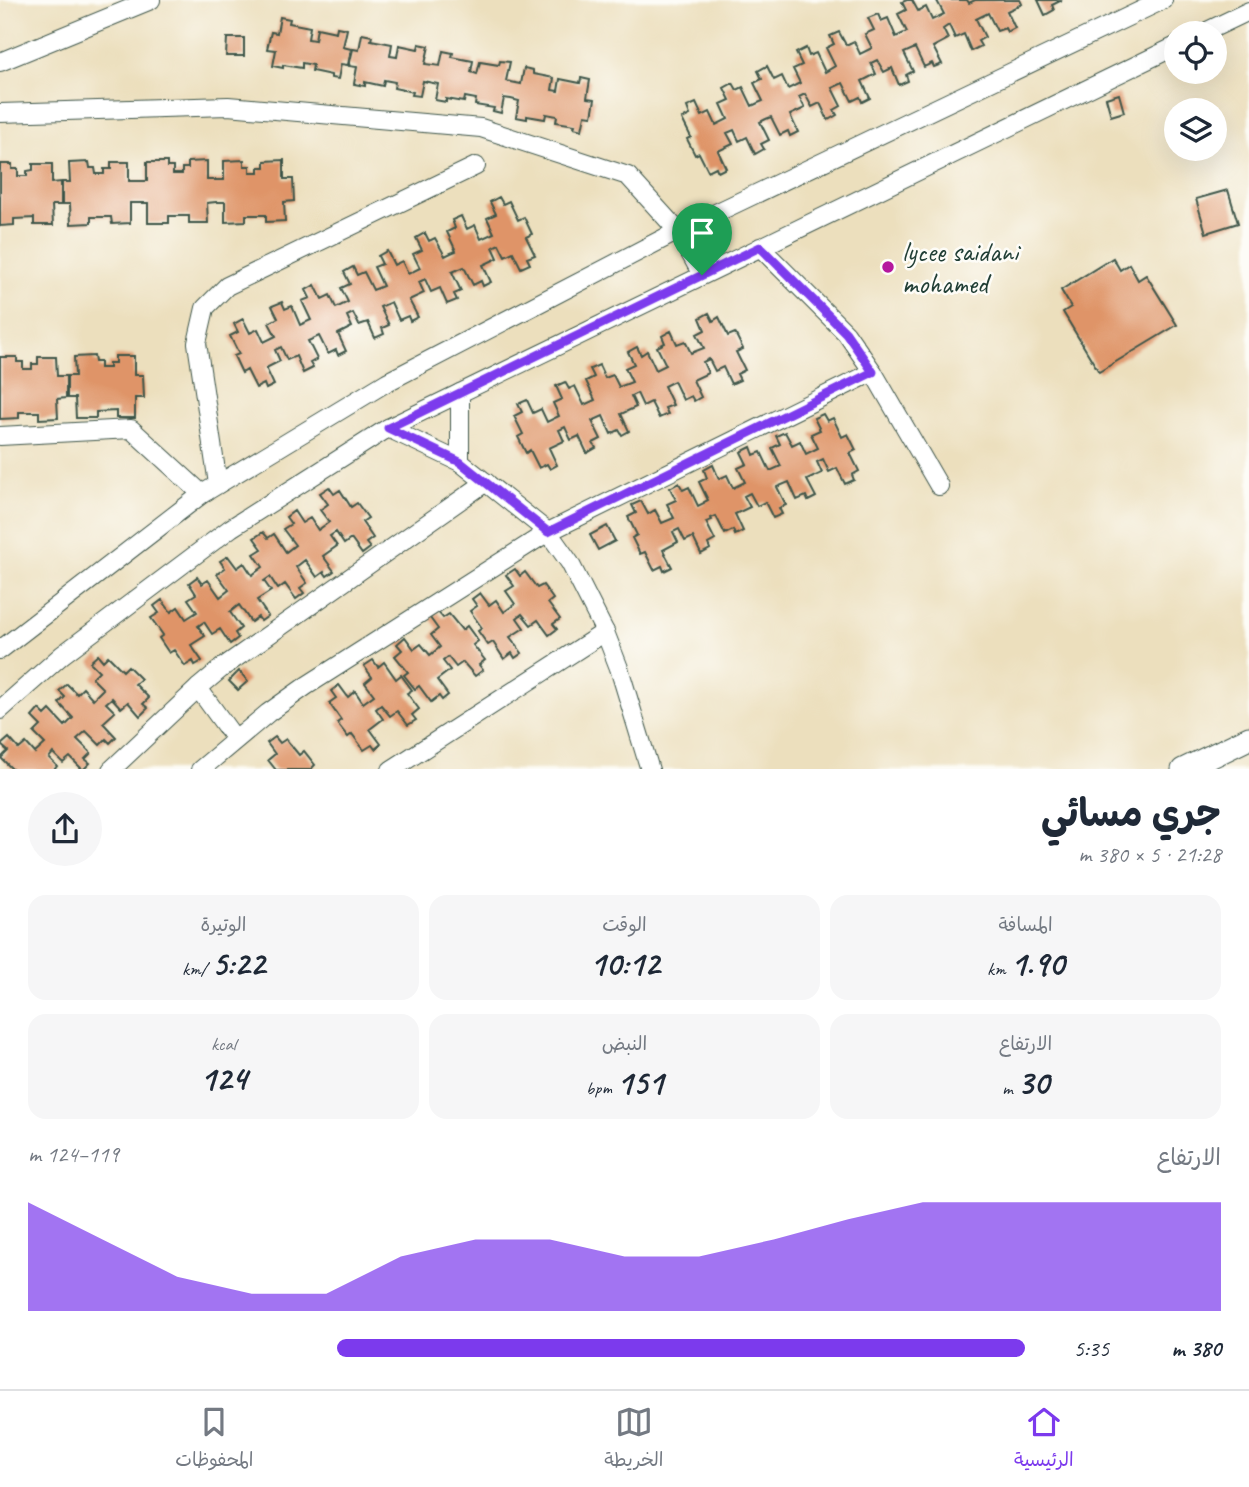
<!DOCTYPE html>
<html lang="ar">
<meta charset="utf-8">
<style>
:root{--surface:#fff;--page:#f6f6f7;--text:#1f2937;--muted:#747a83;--line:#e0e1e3;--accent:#7c3aed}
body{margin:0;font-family:Caveat,"Playpen Sans Arabic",sans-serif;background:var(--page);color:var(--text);direction:rtl;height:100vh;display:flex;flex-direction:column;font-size:26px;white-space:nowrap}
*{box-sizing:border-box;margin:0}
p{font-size:23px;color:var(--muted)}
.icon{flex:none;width:38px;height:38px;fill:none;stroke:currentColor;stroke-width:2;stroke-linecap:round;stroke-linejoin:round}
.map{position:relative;height:769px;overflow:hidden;direction:ltr}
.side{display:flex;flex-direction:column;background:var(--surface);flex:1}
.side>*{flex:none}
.fabs{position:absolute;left:1164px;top:21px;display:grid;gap:14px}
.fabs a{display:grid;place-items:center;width:63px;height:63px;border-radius:50%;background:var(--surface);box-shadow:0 7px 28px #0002;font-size:35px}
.pin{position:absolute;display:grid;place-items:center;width:60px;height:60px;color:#fff;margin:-72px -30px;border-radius:50% 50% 50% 0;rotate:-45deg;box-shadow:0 0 7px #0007}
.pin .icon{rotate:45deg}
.round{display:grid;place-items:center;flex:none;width:74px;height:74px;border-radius:37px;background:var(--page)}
.headline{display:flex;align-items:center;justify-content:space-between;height:119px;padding:0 28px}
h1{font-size:38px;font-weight:700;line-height:52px}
.figures{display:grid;grid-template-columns:repeat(3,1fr);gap:10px;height:119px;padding:7px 28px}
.figures div{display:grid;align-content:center;border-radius:18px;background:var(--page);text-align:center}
.figures b{font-size:35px;font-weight:700}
.figures small{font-size:19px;font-weight:400}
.figures p{font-size:19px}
.chart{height:196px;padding:14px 28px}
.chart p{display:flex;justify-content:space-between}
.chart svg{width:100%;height:126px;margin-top:7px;fill:var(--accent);opacity:.7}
ul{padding:0 28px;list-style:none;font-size:23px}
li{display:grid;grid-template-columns:112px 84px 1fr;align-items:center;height:52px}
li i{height:18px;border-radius:9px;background:var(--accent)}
.tab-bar{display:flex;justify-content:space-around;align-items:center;height:98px;border-top:2px solid var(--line);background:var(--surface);font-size:19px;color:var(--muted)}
.tab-bar a{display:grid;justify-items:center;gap:4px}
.tab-bar .on{color:var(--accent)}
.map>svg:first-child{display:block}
.building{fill:#df9468}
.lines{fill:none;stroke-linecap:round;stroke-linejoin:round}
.minor-casing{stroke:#3e5549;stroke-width:20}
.tertiary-casing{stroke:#3e5549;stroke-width:25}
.minor{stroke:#fff;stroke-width:18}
.tertiary{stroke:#fff;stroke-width:23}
.route-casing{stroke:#fff;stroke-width:14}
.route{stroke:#7c3aed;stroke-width:9}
.poi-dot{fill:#b5179e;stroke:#fdfcf7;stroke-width:2.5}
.labels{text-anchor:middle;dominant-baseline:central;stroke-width:5;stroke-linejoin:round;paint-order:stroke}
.poi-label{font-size:28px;fill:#1f3d34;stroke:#fdfcf7;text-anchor:start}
</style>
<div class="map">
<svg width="1249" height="770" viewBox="0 0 1249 770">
<rect width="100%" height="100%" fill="#fdfcf7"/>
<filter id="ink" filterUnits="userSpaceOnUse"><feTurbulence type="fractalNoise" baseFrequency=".0143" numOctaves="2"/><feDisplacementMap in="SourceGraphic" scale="14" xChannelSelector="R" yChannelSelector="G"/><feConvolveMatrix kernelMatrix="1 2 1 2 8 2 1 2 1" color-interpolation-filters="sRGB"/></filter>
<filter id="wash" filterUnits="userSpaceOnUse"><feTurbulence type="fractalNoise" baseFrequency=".00686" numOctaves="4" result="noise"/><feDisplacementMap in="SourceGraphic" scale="28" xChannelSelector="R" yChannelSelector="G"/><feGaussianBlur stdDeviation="1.57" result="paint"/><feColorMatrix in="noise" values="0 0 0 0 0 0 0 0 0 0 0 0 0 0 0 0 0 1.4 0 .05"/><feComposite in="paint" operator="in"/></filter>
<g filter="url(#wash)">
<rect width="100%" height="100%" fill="#ecdfbd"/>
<g id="blocks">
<!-- building -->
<g class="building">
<polygon points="907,0 912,0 918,11 926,7 932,20 944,14 937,1 939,0 967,0 969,3 975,0 1020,0 1022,4 1007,11 1015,28 1007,32 1005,28 997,31 988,13 976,19 985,37 978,41 981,46 971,51 964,34 955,38 949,25 943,29 948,39 933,47 942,64 934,67 932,63 924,67 915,48 904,53 913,71 906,75 908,81 899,85 892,68 884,72 877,60 871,63 876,74 862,81 870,98 862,102 860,97 852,101 843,83 832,88 841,106 834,110 837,115 828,120 820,103 812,107 805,94 799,97 805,108 790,115 798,132 790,136 788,131 780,135 771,117 766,119 760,122 769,140 761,144 764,149 755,154 747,137 739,141 734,130 727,133 733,144 718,151 726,168 718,172 716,167 708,171 699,153 695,155 687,139 691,137 682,119 690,115 687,107 696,103 702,116 710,112 716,125 728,119 721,104 730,100 724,88 733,83 737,90 743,87 752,106 758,103 763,101 754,83 762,79 758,71 767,66 774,80 782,76 788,89 800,83 793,69 802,65 796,53 806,48 809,56 816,53 825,72 835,66 826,48 834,44 830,36 839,32 846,45 854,41 860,54 872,48 865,34 874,30 868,18 878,14 881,21 888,18 896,37 902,34 907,32 898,14 906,10 902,2"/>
<polygon points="1038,0 1062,0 1052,5 1054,10 1045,15"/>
<polygon points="280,17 290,19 289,23 310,27 308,39 315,40 317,28 336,32 337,27 347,29 343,47 351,49 348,65 341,64 338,79 331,78 331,75 312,71 313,65 302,63 302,68 283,65 283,68 273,66 276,50 267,49 271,32 277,33"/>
<polygon points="362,34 372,36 371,40 392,44 390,56 397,57 399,45 418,49 419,44 429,46 425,64 440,66 443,51 453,53 452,57 473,61 471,72 477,74 480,62 499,65 500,61 510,62 506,81 521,84 524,68 533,70 533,74 554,78 552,90 558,91 560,79 580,83 581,78 590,80 587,98 595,99 592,116 585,115 582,130 574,128 575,125 556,122 557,116 546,114 545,119 527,116 527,119 516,117 519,101 511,99 504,98 501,113 493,111 494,108 475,105 476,99 465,97 464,102 446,99 446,102 435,100 438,84 423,81 420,96 412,95 413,92 394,88 395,82 384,80 383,86 365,82 365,86 354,84 357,67 349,66 353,49 359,50"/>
<polygon points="227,38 244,38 244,56 226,56"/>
<polygon points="1119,94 1124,112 1111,116 1106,98"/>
<polygon points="244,160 244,166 250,166 250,172 259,172 259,167 265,167 265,161 284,160 284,179 293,179 294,201 284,202 285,221 266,222 266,215 246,215 246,221 225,222 225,202 216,202 207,203 208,223 189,223 189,216 169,216 169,223 148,223 148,203 130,203 130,223 112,224 111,217 91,217 91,223 71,224 70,204 62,204 62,182 70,182 69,163 89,162 90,168 95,168 96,174 104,174 104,169 111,169 111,162 129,162 129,181 147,181 147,162 167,162 167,167 173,167 173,174 182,174 182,168 188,168 188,162 207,161 207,180 224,180 224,161"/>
<polygon points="0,164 12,164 12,169 18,169 18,176 27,176 27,171 33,170 33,164 52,164 52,183 61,182 61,205 52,205 53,225 34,225 34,218 14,219 14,225 0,226"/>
<polygon points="1228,190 1238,223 1206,233 1196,199"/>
<polygon points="499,197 503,204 509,201 518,220 524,217 532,234 526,237 535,255 527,258 530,264 521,268 513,252 505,256 499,244 493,247 498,258 483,265 491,282 483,286 481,281 473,285 464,267 452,272 461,291 454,294 457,300 447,304 440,288 431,292 425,279 419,282 424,293 409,300 418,317 410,321 408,316 399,320 391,302 380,307 389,325 382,328 384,334 375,338 368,322 359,325 353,313 347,316 352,327 338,334 346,351 338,355 336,350 328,354 319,336 308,341 317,359 310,363 313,368 303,373 296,356 287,360 281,347 275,350 280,361 266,368 274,385 266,389 264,384 256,388 247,370 242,373 234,356 239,354 230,336 238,332 234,324 243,319 250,333 258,329 264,342 276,336 269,323 278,318 272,306 282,302 285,309 292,306 300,325 311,320 302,301 310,298 306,290 315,285 322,299 330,295 336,308 348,302 341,288 350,284 344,272 353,267 357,275 364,272 373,290 383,286 374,267 382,264 378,256 387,251 394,265 402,261 408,274 420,268 413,254 422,250 416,238 425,233 429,241 435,238 445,256 451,253 456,251 447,232 455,228 452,220 461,216 467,229 475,225 481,239 494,233 487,218 496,214 490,202"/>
<polygon points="1113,258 1120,270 1129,264 1138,280 1146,275 1177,325 1099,372 1063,312 1071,307 1061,290"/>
<polygon points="709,313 713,321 719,317 728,336 735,333 743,349 736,352 745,370 737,374 740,380 731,384 723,367 715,371 709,359 703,362 708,373 693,380 701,397 694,401 691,396 683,400 674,381 664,386 673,405 665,408 668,414 659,418 651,402 643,406 637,393 631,396 636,407 621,414 629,431 622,435 619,430 611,434 603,416 592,421 601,439 593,443 596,448 587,453 579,436 571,440 565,427 559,430 564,441 549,448 557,465 550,469 547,464 539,468 530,450 526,453 518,437 523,434 514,416 522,412 518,404 527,400 533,413 541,409 547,422 559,416 553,403 562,399 556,386 565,382 569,389 575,386 584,405 595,400 586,381 594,377 590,369 599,365 605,378 613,375 619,387 632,382 625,368 634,364 628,352 637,347 641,355 647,351 656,370 666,365 657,347 665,343 662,336 671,331 677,344 685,341 691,353 704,348 697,334 705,330 700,318"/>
<polygon points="94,356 95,362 100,362 100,368 109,368 109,363 115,363 115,356 134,356 134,375 143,375 144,398 135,398 135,418 116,418 116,411 96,412 96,418 76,418 75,398 67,398 67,376 75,376 74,357"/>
<polygon points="0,357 17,357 17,362 23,362 23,369 32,369 32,364 38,364 38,357 56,357 57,376 66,376 66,398 57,399 58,418 39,419 39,412 19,412 19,418 0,419"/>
<polygon points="823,414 827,421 833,418 842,437 848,434 856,450 850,453 859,471 852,475 854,480 845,484 837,468 829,472 823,459 817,462 822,473 807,480 816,497 808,501 806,496 797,500 789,482 777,487 786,505 779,508 782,514 773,518 765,502 757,506 750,493 744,496 750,507 735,514 743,531 735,535 733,530 725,534 716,516 711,518 712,520 706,522 715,540 708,544 710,549 701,554 693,537 685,541 679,529 673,532 678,542 663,550 672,567 664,571 662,566 654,570 645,552 640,554 632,538 637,535 628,517 636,513 632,505 641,501 648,514 655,510 662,523 674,518 667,504 676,500 670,488 679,483 683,490 689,487 698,506 704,503 704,502 708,500 699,482 707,478 704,470 713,465 719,479 727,475 733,488 745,482 738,468 747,464 741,452 751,447 754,455 761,452 770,471 781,466 772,448 780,444 776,436 785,432 792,445 800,441 806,454 818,448 811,434 820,430 814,418"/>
<polygon points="329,487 334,494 340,490 351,507 357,503 368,518 362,522 373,538 366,543 370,548 362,554 351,539 344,544 336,532 330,536 337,546 323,556 334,571 327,576 324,572 317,577 305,560 296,567 307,583 300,588 304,593 296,599 285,584 278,589 270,577 264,581 271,591 257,600 268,616 261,621 258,617 251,622 239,605 235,608 230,612 241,628 235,633 238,638 230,644 220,629 212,634 204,622 198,626 205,636 191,645 202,661 195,665 193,661 185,666 174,650 169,653 159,638 163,635 151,618 159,613 154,606 162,600 171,612 178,607 186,619 197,612 188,599 196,594 189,583 197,577 202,584 208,580 220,597 229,590 217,574 225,568 220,561 228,556 237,568 244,563 252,575 263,567 254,554 262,549 254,538 263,532 268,538 274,534 286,552 295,545 283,529 291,524 286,517 294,511 302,523 310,518 318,530 329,522 320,510 328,504 320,493"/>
<polygon points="607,526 615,541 598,550 590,535"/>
<polygon points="515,569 520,576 525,572 537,588 543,585 553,599 548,603 560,619 553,624 557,629 549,635 538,620 531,625 522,614 517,618 524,628 510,637 522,653 515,658 512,653 504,659 493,642 488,645 478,631 482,628 470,611 477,606 472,599 480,593 489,605 496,600 504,612 515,604 506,591 514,586 506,575"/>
<polygon points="438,612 443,618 449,614 462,630 467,626 478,641 473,645 485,660 479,665 483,670 475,676 463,662 456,667 448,657 443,661 450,670 437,680 448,695 442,700 439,696 431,702 419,686 415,689 404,675 408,672 395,656 402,650 397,644 405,637 414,649 421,644 430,655 440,647 431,635 438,629 430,618"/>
<polygon points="98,655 103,661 108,656 123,671 128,666 141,679 135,684 149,698 143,704 148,708 140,716 128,702 121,708 112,698 106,703 115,712 103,723 116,737 110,743 106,739 100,745 86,731 77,739 91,753 85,759 90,763 83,770 70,757 63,763 53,753 49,758 57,766 54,770 13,770 1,758 8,751 1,745 9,738 19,749 26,743 35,753 45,744 34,733 41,726 32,717 39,709 45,715 50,710 65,726 73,718 59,703 65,697 59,691 67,684 77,694 83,688 93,699 103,689 92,678 99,671 90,662"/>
<polygon points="373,660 378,667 384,662 396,679 401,675 412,690 407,693 419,709 412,715 416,720 408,725 397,711 390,716 381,705 376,709 383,719 370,729 381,744 375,749 372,745 364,750 352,734 348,737 337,723 341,720 329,703 336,698 331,691 339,685 348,697 355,691 363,703 374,695 365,683 372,677 364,666"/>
<polygon points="239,671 248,681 238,690 229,681"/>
<polygon points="275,737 280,743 286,739 299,755 304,751 315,765 310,770 276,770 268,760 275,754 267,743"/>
</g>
</g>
</g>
<g filter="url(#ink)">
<use href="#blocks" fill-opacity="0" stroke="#3e5549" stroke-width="2"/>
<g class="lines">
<defs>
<g id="minor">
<polyline points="1203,33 1249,11"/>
<polyline points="0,62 151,0"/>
<polyline points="0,113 228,106 481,128 628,176 678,231 702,275"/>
<polyline points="760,247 846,333 873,372 939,486"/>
<polyline points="388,428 460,462 460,393"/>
<polyline points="0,436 131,429 202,494"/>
<polyline points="460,462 548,532 570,563 605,632 619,668 650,770"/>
<polyline points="218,484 197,343 205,308 227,286 476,166"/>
<polyline points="0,650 202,494 387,382 678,231 1163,0"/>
<polyline points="198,688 235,739"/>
<polyline points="0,710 62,655 231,528 388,428 1176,46"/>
<polyline points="111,770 198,688 223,667 486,482"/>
<polyline points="200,770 268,713 306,686 548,532 873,372"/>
<polyline points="391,770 605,632"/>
</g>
<polyline id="tertiary" points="1183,770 1249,738"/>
</defs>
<!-- minor casing -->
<use href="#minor" class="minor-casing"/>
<!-- tertiary casing -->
<use href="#tertiary" class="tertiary-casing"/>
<!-- minor -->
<use href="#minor" class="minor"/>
<!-- tertiary -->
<use href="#tertiary" class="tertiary"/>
</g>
</g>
<g class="lines" filter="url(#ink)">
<defs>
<polygon id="route" points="760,247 846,333 873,372 548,532 460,462 388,428"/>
</defs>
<!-- route casing -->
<use href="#route" class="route-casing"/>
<!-- route -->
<use href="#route" class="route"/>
</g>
<!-- markers -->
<circle class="poi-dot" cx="888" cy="267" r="7"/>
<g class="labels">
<!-- poi labels -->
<g class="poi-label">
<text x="902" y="251">lycee saidani<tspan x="902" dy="32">mohamed</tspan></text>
</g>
</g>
</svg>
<div class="fabs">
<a><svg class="icon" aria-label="locate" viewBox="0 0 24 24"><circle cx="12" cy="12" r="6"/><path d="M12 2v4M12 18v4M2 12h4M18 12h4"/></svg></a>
<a><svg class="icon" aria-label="layers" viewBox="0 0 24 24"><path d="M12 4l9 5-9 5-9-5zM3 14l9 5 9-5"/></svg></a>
</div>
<div class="pin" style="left:702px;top:275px;background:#1e9e55"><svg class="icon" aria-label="arrive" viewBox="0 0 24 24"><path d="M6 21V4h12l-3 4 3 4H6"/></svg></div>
</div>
<section class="side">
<div class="headline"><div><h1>جري مسائي</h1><p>21:28 · 5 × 380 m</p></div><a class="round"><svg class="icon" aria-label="share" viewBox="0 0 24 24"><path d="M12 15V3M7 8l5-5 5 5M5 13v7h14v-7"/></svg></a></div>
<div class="figures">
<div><p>المسافة</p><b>1.90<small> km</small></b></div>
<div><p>الوقت</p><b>10:12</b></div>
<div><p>الوتيرة</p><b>5:22<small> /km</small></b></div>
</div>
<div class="figures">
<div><p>الارتفاع</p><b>30<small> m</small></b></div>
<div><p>النبض</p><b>151<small> bpm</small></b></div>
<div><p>kcal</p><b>124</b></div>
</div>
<div class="chart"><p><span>الارتفاع</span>119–124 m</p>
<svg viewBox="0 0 160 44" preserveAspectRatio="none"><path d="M0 44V6L10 19L20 32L30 38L40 38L50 25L60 19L70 19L80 25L90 25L100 19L110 12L120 6L130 6L140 6L150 6L160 6V44z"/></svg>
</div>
<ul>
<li><b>380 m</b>5:35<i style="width:69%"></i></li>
</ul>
</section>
<nav class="tab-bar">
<a class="on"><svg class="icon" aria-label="home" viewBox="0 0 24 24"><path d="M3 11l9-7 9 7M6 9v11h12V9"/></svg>الرئيسية</a>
<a><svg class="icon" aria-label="map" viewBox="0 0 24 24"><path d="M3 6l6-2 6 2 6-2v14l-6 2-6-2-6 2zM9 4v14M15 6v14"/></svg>الخريطة</a>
<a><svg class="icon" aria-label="saved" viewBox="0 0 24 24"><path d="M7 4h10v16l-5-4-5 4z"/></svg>المحفوظات</a>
</nav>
